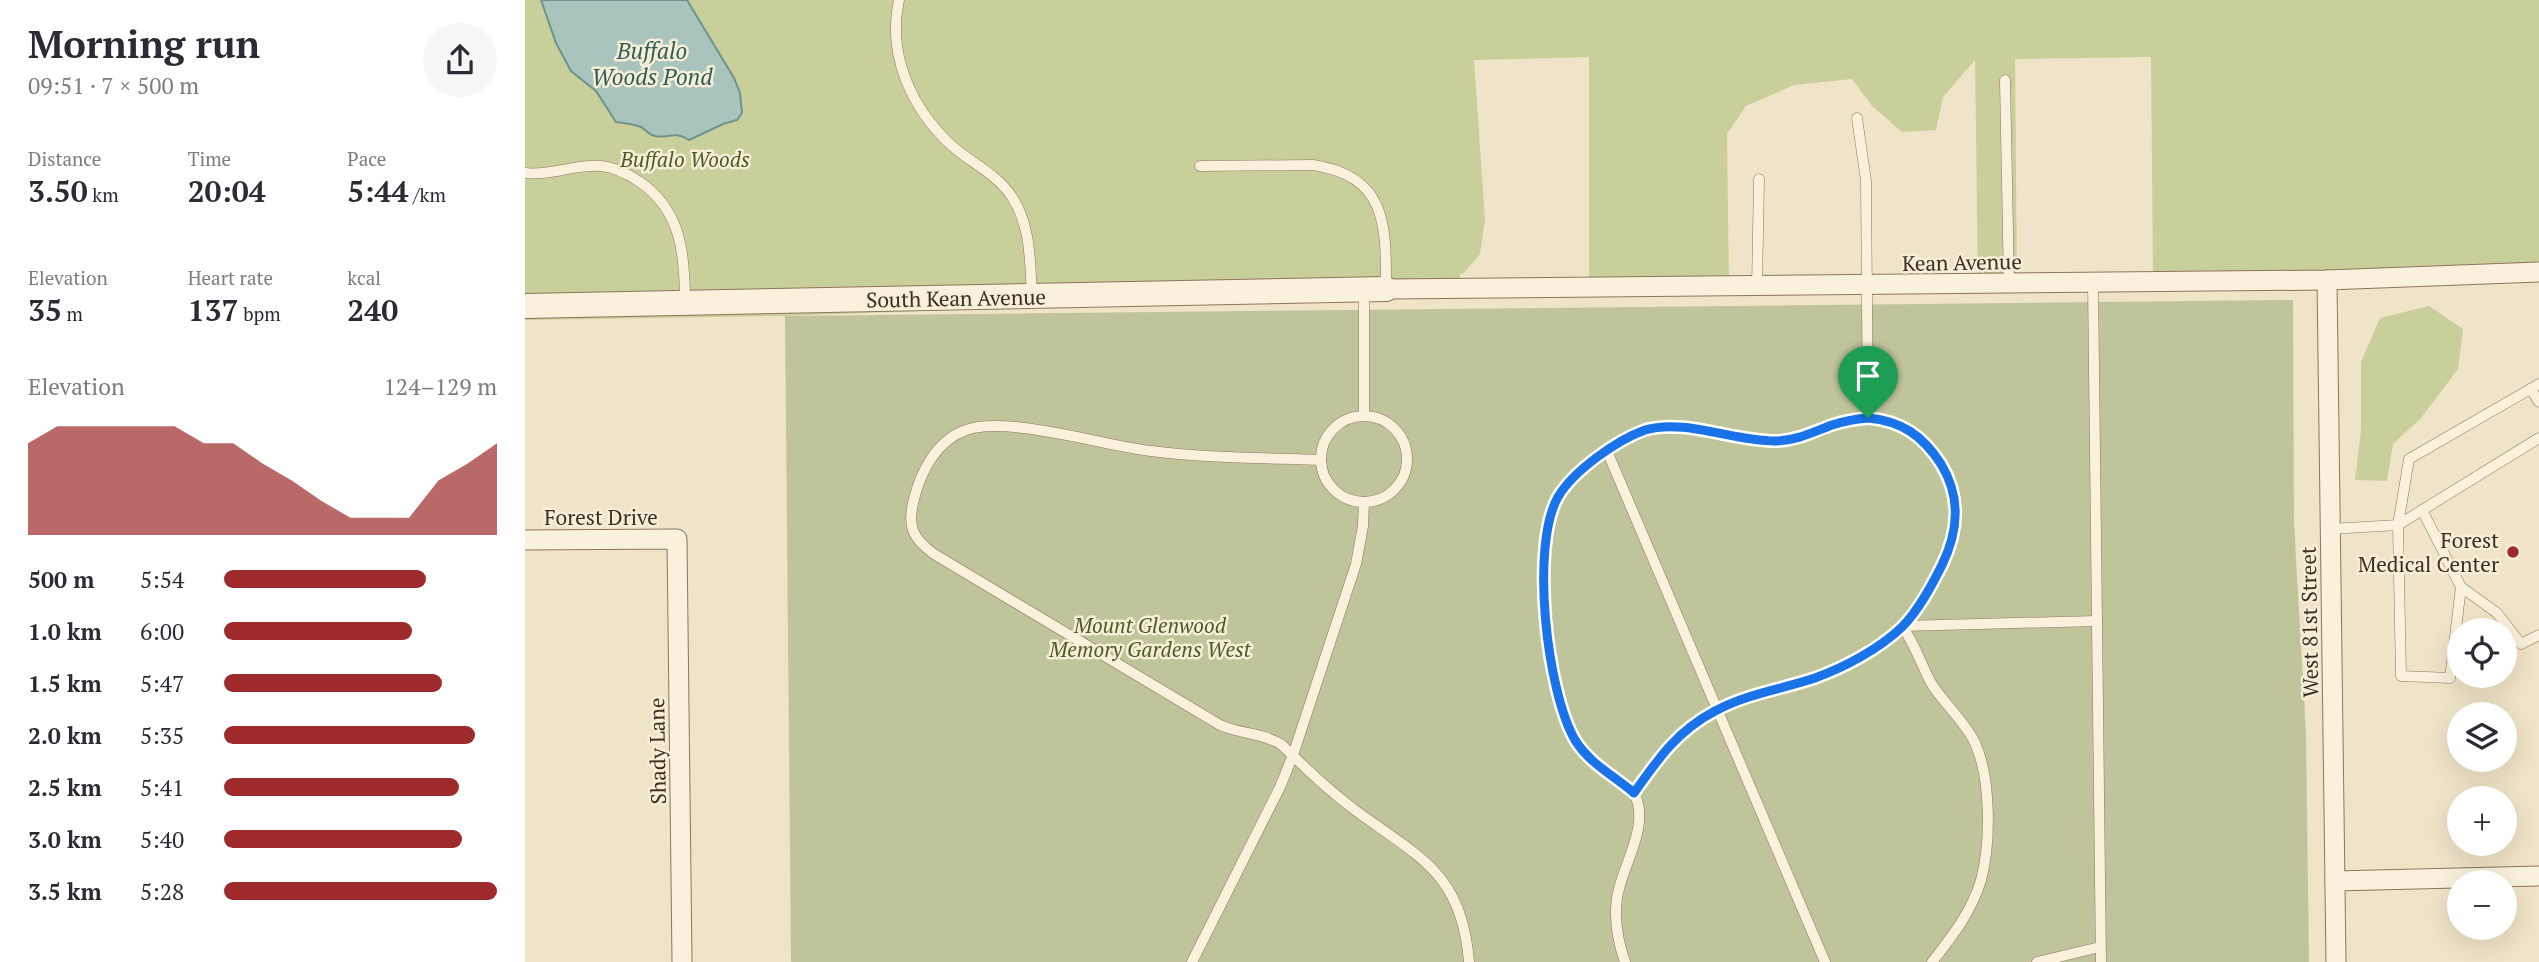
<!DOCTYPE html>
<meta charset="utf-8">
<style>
:root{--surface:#fff;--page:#f7f7f7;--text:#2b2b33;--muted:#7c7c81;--accent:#9e2a2b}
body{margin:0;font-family:"PT Serif",serif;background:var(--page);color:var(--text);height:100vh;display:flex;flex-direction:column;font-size:26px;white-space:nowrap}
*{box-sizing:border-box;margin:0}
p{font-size:23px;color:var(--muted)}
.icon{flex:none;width:38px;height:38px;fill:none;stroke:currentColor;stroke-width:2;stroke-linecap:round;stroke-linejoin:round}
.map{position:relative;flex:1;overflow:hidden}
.details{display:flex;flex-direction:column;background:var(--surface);width:525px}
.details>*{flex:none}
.controls{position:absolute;left:1922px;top:618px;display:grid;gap:14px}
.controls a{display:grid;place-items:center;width:70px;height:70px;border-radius:50%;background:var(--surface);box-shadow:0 7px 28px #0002;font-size:35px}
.pin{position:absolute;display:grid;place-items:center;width:60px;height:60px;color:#fff;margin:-72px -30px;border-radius:50% 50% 50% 0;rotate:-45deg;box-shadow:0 0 7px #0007}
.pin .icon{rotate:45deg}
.round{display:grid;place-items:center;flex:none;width:74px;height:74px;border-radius:37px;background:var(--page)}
.headline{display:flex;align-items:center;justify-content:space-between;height:119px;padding:0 28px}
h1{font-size:38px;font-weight:700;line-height:52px}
.metrics{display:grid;grid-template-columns:repeat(3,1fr);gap:10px;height:119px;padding:7px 28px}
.metrics div{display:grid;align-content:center}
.metrics b{font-size:30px;font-weight:700}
.metrics small{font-size:19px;font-weight:400}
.metrics p{font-size:19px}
.chart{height:196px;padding:14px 28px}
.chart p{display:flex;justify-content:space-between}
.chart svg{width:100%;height:126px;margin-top:7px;fill:var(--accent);opacity:.7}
ul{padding:0 28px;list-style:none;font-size:23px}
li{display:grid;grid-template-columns:112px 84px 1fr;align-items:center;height:52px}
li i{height:18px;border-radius:9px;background:var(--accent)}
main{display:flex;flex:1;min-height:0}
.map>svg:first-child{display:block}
.green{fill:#c9cf9b}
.cemetery{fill:#bfc49a}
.water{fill:#a9c4bc;stroke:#6f938a;stroke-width:2}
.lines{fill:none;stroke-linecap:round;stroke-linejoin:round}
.service-casing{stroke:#8d765c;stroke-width:11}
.minor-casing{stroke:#8d765c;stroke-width:21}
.tertiary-casing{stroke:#8d765c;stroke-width:26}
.service{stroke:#faf1dc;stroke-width:10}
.minor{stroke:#faf1dc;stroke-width:19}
.tertiary{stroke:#faf1dc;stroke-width:24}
.route-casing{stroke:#fff;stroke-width:14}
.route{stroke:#1a73e8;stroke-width:9}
.poi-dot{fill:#9e2a2b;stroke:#f7eed8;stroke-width:2.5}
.labels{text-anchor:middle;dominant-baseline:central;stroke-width:5;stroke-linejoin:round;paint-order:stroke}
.park-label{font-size:21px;font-style:italic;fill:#4d5a26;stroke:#f7eed8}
.street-label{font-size:21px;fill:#3d2e20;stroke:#f7eed8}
.poi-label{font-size:21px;fill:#3d2e20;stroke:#f7eed8;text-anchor:end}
.water-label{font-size:23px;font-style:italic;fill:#2f5d5a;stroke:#f7eed8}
</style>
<main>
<section class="details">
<div class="headline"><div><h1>Morning run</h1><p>09:51 · 7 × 500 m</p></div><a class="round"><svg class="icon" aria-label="share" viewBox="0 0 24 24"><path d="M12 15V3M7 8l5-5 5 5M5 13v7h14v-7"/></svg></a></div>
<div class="metrics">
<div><p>Distance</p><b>3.50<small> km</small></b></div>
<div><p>Time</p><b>20:04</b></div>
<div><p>Pace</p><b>5:44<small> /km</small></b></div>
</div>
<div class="metrics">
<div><p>Elevation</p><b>35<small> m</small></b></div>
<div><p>Heart rate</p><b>137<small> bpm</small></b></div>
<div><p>kcal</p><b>240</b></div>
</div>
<div class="chart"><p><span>Elevation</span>124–129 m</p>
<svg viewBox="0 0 160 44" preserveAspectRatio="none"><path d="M0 44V12L10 6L20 6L30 6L40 6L50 6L60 12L70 12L80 19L90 25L100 32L110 38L120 38L130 38L140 25L150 19L160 12V44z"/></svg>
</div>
<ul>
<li><b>500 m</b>5:54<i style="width:74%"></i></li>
<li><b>1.0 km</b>6:00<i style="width:69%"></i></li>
<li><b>1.5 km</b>5:47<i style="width:80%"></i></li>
<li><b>2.0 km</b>5:35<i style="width:92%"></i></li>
<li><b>2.5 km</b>5:41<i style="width:86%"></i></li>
<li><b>3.0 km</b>5:40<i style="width:87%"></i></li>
<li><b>3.5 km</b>5:28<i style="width:100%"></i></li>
</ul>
</section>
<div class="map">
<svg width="2014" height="962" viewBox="0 0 2014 962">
<rect width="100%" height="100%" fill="#f0e4c8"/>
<!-- green -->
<g class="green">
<polygon points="0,0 2014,0 2014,266 1628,280 1626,57 1490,59 1492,281 1453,282 1450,60 1418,97 1411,130 1377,132 1347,106 1327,79 1269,85 1221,106 1202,134 1204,286 1064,288 1064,57 949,60 960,220 955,254 939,273 935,274 936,290 945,290 260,316 0,320"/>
<polygon points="1904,306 1938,329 1933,369 1896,418 1868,444 1862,481 1830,480 1836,431 1836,362 1855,318"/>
</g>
<!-- cemetery -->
<polygon class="cemetery" points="1768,300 1769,523 1781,733 1784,962 266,962 260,316"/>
<!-- water -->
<path class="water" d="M16,0h146l47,78 6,15 2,20 -5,7 -14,4 -34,16c-16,-11 -23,1 -37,-5 -5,-2 -8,-8 -14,-9 -7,-2 -15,-3 -22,-4l-20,-31 -25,-20 -15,-28z"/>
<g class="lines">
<defs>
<g id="service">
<path d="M374,0c-12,54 12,108 52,145 20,18 46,29 61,52 19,29 18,65 20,99"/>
<polyline points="1480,80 1484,284"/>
<polyline points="1332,118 1341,181 1343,418"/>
<path d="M675,166l113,-1c75,11 73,62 73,124"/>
<path d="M0,173c26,3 50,-9 75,-7 15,1 28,8 40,16 42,29 45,74 45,121"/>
<polyline points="1568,283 1576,962"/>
<polyline points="1232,286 1234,179"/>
<polyline points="2006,389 2014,402"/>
<polyline points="839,415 839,290"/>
<circle cx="839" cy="459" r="43"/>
<polyline points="1082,451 1300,962"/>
<path d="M796,460c-56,-2 -114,-2 -170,-9 -45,-5 -146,-36 -185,-21 -29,10 -45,41 -52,69 -7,27 -2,39 20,55l286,171c20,9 44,8 62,20 23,23 46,45 73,65 65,48 107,63 114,152"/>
<polyline points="1873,525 1884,459 2014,384"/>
<polyline points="1873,525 2014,438"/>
<polyline points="1805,529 1873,525 1876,676 1925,678 1936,587 1897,510"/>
<polyline points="1936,587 1972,613 1996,644 2014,635"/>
<path d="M1377,626c13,18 19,38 29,57 13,21 33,37 44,60 16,35 16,100 6,137 -9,31 -29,57 -49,82"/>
<polyline points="1377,626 1572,621"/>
<polyline points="667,962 755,787 768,755 831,564 838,526 839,502"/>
<path d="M1100,962c-7,-20 -11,-43 -8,-64 5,-33 34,-72 17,-105 -15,-13 -32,-22 -45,-36 -33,-34 -38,-91 -42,-137 -5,-42 -9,-99 19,-135 9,-11 22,-20 34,-28 18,-14 39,-27 62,-29 36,-4 71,13 107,13 13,0 25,-1 37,-5 21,-6 38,-17 61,-18 40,-3 80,39 88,78 4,21 -1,42 -9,61 -10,24 -26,52 -44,70 -24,22 -57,40 -88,51 -40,14 -82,20 -118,44 -27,18 -43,45 -62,71"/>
<polyline points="1512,962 1575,947"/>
</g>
<g id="minor">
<polyline points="1802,280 1811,962"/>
<polyline points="861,289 1802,280 2014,272"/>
<polyline points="0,540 152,539 157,962"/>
<polyline points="1810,881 2014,876"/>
</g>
<polyline id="tertiary" points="0,306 861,289"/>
</defs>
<!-- service casing -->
<use href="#service" class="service-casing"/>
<!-- minor casing -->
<use href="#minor" class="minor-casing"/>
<!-- tertiary casing -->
<use href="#tertiary" class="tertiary-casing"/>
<!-- service -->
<use href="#service" class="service"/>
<!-- minor -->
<use href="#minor" class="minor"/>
<!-- tertiary -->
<use href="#tertiary" class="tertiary"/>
</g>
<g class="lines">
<defs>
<path id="route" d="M1343,418c34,3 55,18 73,46 20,33 18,66 1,101 -10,20 -23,45 -40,62 -23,22 -57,40 -87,51 -33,11 -69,16 -100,33 -38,20 -57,48 -81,82 -21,-18 -44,-29 -59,-53 -28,-48 -45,-194 -17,-243 15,-26 59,-57 87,-67 40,-12 90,12 132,11 21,-1 36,-9 55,-16 12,-4 24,-6 36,-7z"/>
</defs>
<!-- route casing -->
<use href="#route" class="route-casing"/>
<!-- route -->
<use href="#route" class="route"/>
</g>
<!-- markers -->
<circle class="poi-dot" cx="1988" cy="552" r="7"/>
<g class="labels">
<!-- park labels -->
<g class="park-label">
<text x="160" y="159">Buffalo Woods</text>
<text x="625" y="625">Mount Glenwood<tspan x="625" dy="24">Memory Gardens West</tspan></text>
</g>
<!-- street labels -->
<g class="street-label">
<text transform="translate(1437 262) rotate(-1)">Kean Avenue</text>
<text transform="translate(431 298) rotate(-1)">South Kean Avenue</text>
<text x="76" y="517">Forest Drive</text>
<text transform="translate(1784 622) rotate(-91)">West 81st Street</text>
<text transform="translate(132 751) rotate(-91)">Shady Lane</text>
</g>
<!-- poi labels -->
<g class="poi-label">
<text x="1974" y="540">Forest<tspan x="1974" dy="24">Medical Center</tspan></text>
</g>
<!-- water labels -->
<g class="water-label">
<text x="127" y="50">Buffalo<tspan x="127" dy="26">Woods Pond</tspan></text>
</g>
</g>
</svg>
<div class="controls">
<a><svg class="icon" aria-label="locate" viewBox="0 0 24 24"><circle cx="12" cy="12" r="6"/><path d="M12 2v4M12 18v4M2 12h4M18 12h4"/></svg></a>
<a><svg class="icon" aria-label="layers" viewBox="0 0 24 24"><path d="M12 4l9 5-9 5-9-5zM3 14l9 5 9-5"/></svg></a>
<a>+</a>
<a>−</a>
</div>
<div class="pin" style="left:1343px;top:418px;background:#1e9e55"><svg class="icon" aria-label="arrive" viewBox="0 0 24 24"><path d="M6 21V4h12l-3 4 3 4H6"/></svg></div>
</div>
</main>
